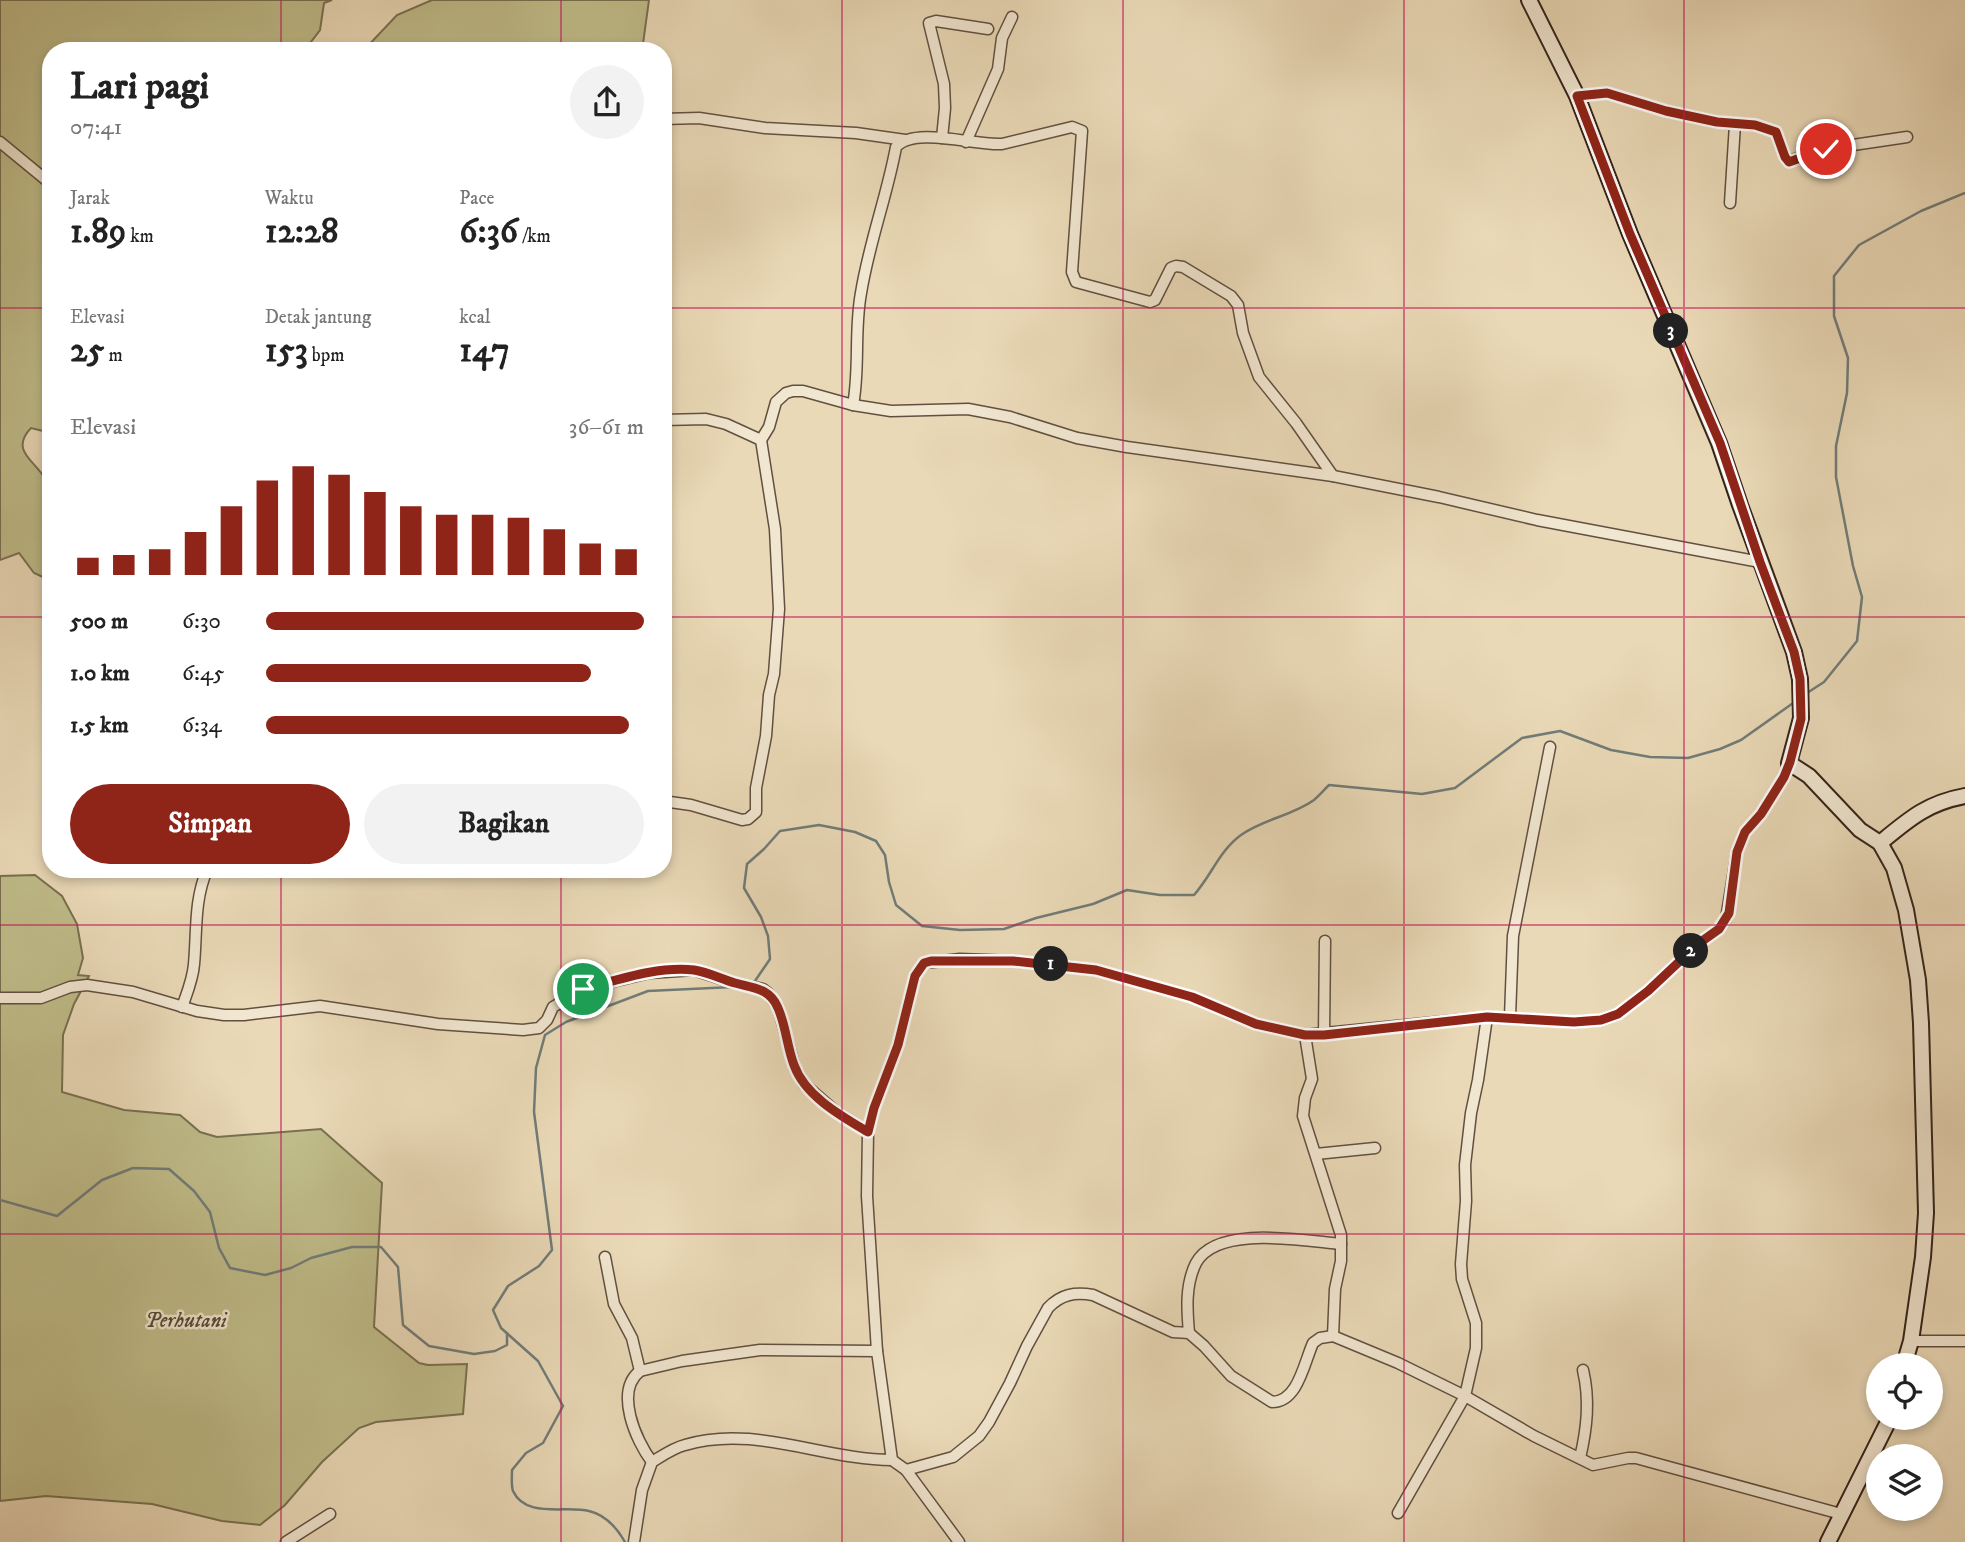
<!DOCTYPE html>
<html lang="id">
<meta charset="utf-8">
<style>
:root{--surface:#fff;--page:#f2f2f2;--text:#222;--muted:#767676;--accent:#8f2418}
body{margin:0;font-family:"IM FELL DW Pica",serif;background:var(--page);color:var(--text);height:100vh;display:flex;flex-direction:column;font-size:26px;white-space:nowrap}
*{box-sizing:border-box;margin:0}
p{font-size:23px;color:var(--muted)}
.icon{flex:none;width:38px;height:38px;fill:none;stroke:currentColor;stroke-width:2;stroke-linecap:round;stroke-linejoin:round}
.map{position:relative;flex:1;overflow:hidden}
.details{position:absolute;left:42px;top:42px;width:630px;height:836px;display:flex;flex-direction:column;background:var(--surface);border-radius:28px;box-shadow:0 4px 10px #0003}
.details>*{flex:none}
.controls{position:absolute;left:1866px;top:1353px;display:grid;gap:14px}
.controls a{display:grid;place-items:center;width:77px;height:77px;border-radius:50%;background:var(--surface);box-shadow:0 4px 10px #0003;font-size:35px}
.pin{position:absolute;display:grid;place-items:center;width:60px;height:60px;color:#fff;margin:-30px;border:4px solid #fff;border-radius:50%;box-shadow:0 2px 7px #0007}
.km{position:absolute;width:35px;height:35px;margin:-18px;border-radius:50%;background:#222;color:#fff;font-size:19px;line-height:35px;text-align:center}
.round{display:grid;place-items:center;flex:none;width:74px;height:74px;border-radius:37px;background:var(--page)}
.overview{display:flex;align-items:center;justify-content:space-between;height:119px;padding:0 28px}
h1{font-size:38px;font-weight:700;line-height:52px}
.figures{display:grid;grid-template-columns:repeat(3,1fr);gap:10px;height:119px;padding:7px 28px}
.figures div{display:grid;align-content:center}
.figures b{font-size:35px;font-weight:700}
.figures small{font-size:19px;font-weight:400}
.figures p{font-size:19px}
.chart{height:196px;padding:14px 28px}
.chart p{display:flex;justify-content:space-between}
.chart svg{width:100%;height:126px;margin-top:7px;stroke:var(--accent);stroke-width:6}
.button{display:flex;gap:14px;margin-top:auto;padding:14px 28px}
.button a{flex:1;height:80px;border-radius:42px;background:var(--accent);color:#fff;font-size:28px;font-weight:700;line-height:80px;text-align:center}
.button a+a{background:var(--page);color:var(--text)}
ul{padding:0 28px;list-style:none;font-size:23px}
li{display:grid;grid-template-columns:112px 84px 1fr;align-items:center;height:52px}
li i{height:18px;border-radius:9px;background:var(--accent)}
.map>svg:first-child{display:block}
.green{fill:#bfbc89;stroke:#797052;stroke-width:2}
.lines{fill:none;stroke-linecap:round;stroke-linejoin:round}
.stream{stroke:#717c79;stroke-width:2.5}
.street-casing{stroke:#615041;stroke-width:13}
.secondary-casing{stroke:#33231a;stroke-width:18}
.street{stroke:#f1e6d0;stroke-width:10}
.secondary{stroke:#f1e6d0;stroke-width:14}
.route-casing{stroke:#fff;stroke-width:14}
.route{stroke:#8f2418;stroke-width:9}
.grid{fill:none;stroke:#c2185b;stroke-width:2;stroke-opacity:0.55}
.labels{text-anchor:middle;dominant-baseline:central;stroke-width:5;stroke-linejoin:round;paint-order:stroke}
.park-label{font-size:21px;font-style:italic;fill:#564936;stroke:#f1e6d0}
</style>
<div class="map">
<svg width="1965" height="1542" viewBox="0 0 1965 1542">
<rect width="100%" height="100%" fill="#ead9b7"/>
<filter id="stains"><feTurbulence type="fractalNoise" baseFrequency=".00286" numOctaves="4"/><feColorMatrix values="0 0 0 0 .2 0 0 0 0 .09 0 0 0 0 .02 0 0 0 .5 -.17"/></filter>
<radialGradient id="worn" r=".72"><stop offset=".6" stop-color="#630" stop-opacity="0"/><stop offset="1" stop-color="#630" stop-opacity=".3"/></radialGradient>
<!-- green -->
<g class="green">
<path d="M0,0h332l-8,3 -4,27 -16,21h-253v385l-4,-4 -16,-4c-22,23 5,33 14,51 12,24 6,66 6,93l-8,5 -9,-4 -15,-20 -19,7z"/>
<polygon points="432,0 649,0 642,51 363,51 397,15"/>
<polygon points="35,875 62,896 77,924 83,958 78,975 89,976 74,1004 63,1035 62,1092 124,1110 180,1115 200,1132 217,1137 321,1129 382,1183 374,1327 419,1363 428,1365 467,1364 463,1414 376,1422 359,1428 322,1462 285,1505 260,1525 222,1521 152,1504 46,1496 0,1501 0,876"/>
</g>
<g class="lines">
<!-- stream -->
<g class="stream">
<polyline points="1807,693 1824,682 1857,641 1862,597 1853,566 1836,477 1836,446 1847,393 1848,358 1834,316 1834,276 1859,245 1921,211 1965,193"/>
<path d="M749,983l6,-2 15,-22 -2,-23 -7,-19 -17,-29 3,-24 17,-15 16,-18 39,-6 36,7 21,9 9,14 4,27 7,23 26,21 38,4 44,-1 32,-11 57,-14 34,-14 33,5h34c17,-19 26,-45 47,-60 22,-16 51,-19 73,-35 5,-4 10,-10 15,-15l93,9 33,-6 67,-50 38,-7 51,19 39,7 38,1 32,-9 21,-9 55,-39"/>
<polyline points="0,1200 57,1216 102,1180 133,1168 169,1169 194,1191 210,1212 219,1248 230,1268 265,1275 291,1268 311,1258 352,1247 381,1247 398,1267 403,1325 429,1346 474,1354 495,1351 507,1345 507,1333"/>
<path d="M625,1542c-8,-14 -19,-27 -36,-31 -23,-6 -63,8 -76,-20 -2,-5 -1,-15 -1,-21l14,-17 17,-10 20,-37 -25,-45 -37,-33 -8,-18 15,-24 31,-20 13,-16 -18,-138 2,-44 9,-33 21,-13 82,-31 85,-4"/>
</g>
<defs>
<g id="street">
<polyline points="1577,96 1607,93 1666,111 1717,122 1754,125 1776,132 1785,157 1789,161 1826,149 1907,137"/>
<polyline points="663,119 699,118 765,128 856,133 905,140"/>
<polyline points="942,138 945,108 944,84 929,23 936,21 988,29"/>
<polyline points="0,142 51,184"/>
<polyline points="966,142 998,69 1002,38 1012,17"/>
<polyline points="1730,203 1735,124"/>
<path d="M853,405c7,-37 1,-75 8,-112 8,-50 26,-97 35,-146 19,-21 79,-1 106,-3l70,-17 10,4 -10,141 4,10 74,20 5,-2 16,-32 5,-2 7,1 48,29 7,9 5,28 16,44 37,46 37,53"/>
<polyline points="663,420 706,419 726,424 761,440 769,427 776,402 786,393 793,391 803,391 853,405 891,411 968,409 1010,417 1077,438 1127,447 1333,476 1439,497 1537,520 1760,562"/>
<polyline points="663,801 691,805 742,820 748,819 756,812 756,788 766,736 769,695 774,674 779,609 775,529 761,440"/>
<polyline points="0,998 41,998 70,987 87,985 133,992 197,1011 224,1015 244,1015 320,1006 438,1024 523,1030 539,1028 547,1020 553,1007 583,989 649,973 694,970 734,983 763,989 768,993 778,1007 795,1068 804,1084 835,1111 868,1132"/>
<path d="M182,1007c5,-14 11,-28 12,-43 3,-32 0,-64 13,-94"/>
<polyline points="1510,1017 1513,936 1550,747"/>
<polyline points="1305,1035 1312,1079 1305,1098 1303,1116 1341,1235 1341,1261 1335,1289 1333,1336"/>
<polyline points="1324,1035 1325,941"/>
<polyline points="1316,1154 1375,1148"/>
<polyline points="605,1257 614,1304 632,1338 640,1371"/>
<path d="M1189,1333c-2,-23 -4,-48 7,-70 21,-39 109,-22 145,-19"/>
<polyline points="1911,1341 1965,1341"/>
<path d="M1580,1458c7,-30 10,-58 3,-88"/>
<polyline points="892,1460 906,1470 959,1542"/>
<path d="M652,1462c-16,-21 -38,-71 -12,-91l42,-10 78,-11 117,1"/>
<path d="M906,1470l47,-13 26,-21 10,-14 21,-39 17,-37 21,-38c13,-14 27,-16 45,-13l80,37 16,1 15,13 27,30 41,26c26,0 32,-39 41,-59l7,-5 13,-2 65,27 67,33 69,40 59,29 35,-7h8l205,56"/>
<polyline points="1398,1513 1465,1396 1476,1348 1476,1323 1462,1279 1461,1264 1466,1201 1465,1165 1471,1113 1478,1080 1487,1017"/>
<polyline points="286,1542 330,1514"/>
<path d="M634,1542l8,-52 10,-28c10,-6 21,-14 33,-17 69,-21 139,15 207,15l-15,-109 -10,-155 1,-64 6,-24 24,-63 17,-69 9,-13 36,-4 53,2 83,9 96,27 64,27 49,11 182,-18 87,5 27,-2 17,-6 30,-23 50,-47 21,-15 7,-10 11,-67 8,-20 16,-18 23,-37 5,-14"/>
</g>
<g id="secondary">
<polyline points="1529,0 1577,96 1630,234 1719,443 1740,505 1794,652 1800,679 1801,718 1789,763 1809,776 1860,830 1880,843 1894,868 1906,910 1918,980 1921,1023 1926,1213 1923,1257 1911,1341 1904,1365"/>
<path d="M1880,843c29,-24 47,-40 85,-47"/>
<polyline points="1828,1542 1890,1418"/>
</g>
</defs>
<!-- street casing -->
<use href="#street" class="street-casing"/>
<!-- secondary casing -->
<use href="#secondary" class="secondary-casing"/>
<!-- street -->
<use href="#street" class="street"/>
<!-- secondary -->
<use href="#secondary" class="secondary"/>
</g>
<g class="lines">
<defs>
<path id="route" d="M583,989c35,-9 74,-23 111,-19 14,2 27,9 41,13 18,5 35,5 43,25 8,18 9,39 16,57 11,31 47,51 74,67l6,-24 24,-63 17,-69 9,-13 7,-2h82l83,9 96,27 64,27 49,11h19l163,-18 87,5 27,-2 17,-6 30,-23 50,-47 21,-15 10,-16 8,-61 8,-20 16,-18 23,-37 6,-15 11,-43 -1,-40 -6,-27 -34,-90 -40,-119 -90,-209 -53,-138 30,-3 59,18 51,11 38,3 21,7 9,25 4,5 37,-13"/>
</defs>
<!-- route casing -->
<use href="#route" class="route-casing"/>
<!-- route -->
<use href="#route" class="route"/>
</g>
<!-- grid -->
<path class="grid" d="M281,0v51M561,0v51M842,0v1542M1123,0v1542M1404,0v1542M1684,0v1542M0,308h51M663,308h1302M0,617h51M663,617h1302M281,870v672M561,870v672M0,925h1965M0,1234h1965"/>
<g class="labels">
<!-- park labels -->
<g class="park-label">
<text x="186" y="1321">Perhutani</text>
</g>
</g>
<rect width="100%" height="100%" filter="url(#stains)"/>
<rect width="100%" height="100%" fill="url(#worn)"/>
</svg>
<div class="controls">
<a><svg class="icon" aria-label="locate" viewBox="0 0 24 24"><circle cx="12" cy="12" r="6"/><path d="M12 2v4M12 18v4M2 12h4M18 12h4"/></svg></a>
<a><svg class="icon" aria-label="layers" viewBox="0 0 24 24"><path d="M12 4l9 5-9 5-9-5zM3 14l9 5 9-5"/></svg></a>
</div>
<div class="pin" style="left:583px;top:989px;background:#1e9e55"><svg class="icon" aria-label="arrive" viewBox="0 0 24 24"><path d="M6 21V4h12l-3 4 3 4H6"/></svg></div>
<div class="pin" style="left:1826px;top:149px;background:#d93025"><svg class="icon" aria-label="check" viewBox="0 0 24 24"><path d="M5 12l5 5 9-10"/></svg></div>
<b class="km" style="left:1051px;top:964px">1</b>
<b class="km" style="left:1691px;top:951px">2</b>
<b class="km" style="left:1671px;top:331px">3</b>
<section class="details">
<div class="overview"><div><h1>Lari pagi</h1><p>07:41</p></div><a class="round"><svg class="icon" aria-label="share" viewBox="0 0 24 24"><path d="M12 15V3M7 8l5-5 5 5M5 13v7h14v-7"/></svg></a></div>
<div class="figures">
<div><p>Jarak</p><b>1.89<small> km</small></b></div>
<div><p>Waktu</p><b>12:28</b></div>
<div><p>Pace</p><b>6:36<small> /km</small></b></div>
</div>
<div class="figures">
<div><p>Elevasi</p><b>25<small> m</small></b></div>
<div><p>Detak jantung</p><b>153<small> bpm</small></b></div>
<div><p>kcal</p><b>147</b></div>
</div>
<div class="chart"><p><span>Elevasi</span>36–61 m</p>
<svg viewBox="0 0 160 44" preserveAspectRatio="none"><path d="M5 44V38M15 44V37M25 44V35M35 44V29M45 44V20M55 44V11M65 44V6M75 44V9M85 44V15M95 44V20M105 44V23M115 44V23M125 44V24M135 44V28M145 44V33M155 44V35"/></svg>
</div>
<ul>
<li><b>500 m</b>6:30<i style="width:100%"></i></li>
<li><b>1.0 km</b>6:45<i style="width:86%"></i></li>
<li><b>1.5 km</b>6:34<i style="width:96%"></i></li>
</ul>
<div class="button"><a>Simpan</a><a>Bagikan</a></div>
</section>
</div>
